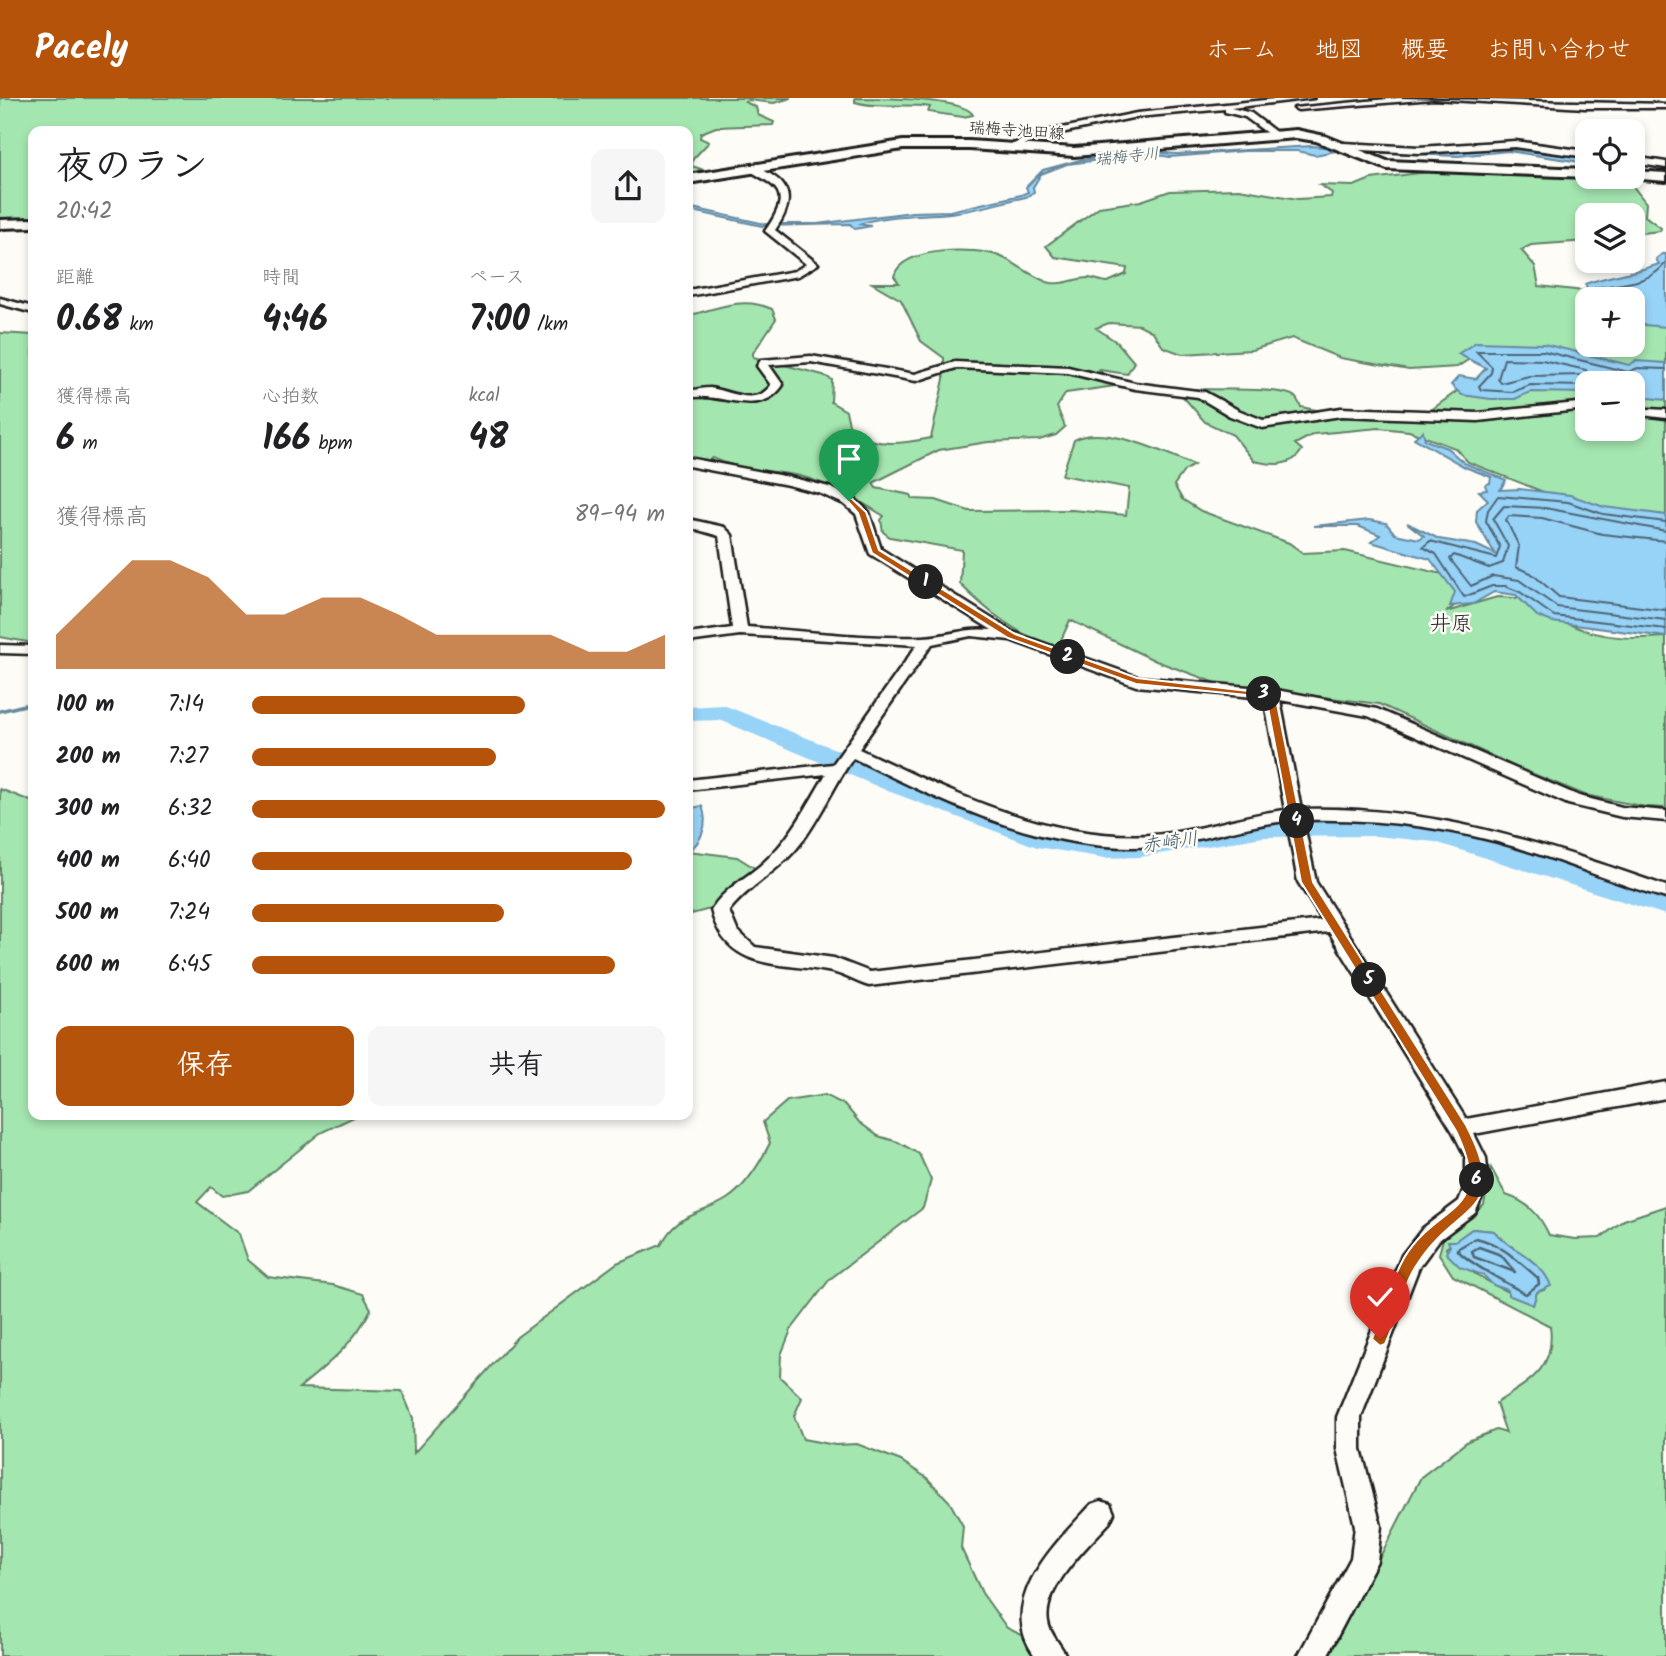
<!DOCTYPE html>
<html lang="ja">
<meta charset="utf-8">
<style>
:root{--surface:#fff;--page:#f6f6f6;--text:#202124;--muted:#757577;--accent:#b45309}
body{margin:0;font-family:Kalam,"Klee One",sans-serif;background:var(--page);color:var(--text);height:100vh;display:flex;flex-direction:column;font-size:26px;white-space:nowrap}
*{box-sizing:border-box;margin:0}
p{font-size:23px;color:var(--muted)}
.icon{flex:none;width:38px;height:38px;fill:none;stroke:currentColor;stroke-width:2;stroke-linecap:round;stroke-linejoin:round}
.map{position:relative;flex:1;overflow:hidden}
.panel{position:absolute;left:28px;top:28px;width:665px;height:994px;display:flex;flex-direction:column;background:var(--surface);border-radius:14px;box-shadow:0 4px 10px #0003}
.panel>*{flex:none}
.buttons{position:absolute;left:1575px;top:21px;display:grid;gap:14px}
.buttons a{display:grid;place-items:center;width:70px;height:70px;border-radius:14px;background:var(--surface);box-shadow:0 4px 10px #0003;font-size:35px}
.pin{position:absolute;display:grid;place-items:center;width:60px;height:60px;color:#fff;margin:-72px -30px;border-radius:50% 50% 50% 0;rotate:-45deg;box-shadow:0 0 7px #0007}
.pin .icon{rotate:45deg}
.km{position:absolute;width:35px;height:35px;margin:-18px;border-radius:50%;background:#222;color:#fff;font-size:19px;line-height:35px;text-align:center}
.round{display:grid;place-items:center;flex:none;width:74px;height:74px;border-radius:14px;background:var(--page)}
.head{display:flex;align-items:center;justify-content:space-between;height:119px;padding:0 28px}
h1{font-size:38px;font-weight:800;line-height:52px}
.metrics{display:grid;grid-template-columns:repeat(3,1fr);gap:10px;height:119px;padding:7px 28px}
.metrics div{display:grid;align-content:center}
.metrics b{font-size:35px;font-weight:800}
.metrics small{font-size:19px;font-weight:400}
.metrics p{font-size:19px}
.chart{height:196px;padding:14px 28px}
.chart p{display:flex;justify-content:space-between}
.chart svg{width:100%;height:126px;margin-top:7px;fill:var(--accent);opacity:.7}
.action{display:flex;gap:14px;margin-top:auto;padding:14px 28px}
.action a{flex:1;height:80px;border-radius:14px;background:var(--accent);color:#fff;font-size:28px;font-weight:800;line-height:80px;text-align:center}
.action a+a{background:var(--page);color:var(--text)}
ul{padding:0 28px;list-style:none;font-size:23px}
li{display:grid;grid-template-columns:112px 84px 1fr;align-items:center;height:52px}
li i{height:18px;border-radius:9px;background:var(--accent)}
header{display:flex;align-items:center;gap:42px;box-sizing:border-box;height:98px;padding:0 35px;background:var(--accent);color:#fff}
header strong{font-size:33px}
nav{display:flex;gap:38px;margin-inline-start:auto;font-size:24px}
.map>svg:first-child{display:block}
.green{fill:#a4e6b0;stroke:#608166;stroke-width:2;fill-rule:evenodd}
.water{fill:#97d2f7;stroke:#66899f;stroke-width:2}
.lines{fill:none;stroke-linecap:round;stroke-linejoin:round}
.shore-far1{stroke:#4d6574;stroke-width:2}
.shore{stroke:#4d6574;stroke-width:2.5}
.stream{stroke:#66899f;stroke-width:3.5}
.river{fill:#97d2f7;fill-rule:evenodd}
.minor-casing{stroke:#1c1c1c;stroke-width:5}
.secondary-casing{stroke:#1c1c1c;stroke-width:6}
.minor{fill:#fdfcf7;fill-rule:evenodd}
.secondary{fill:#fdfcf7;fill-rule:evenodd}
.route{fill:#b45309;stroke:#fff;stroke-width:2}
.labels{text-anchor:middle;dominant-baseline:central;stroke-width:5;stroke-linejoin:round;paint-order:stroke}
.far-street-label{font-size:16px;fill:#1c1c1c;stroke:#fdfcf7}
.far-water-label{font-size:16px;font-style:italic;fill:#475c69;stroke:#fdfcf7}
.water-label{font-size:19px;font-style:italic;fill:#475c69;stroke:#fdfcf7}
.quarter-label{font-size:21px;fill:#1c1c1c;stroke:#fdfcf7}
</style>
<header>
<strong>Pacely</strong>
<nav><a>ホーム</a><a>地図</a><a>概要</a><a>お問い合わせ</a></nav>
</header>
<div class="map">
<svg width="1666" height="1558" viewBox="0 0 1666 1558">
<rect width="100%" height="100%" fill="#fdfcf7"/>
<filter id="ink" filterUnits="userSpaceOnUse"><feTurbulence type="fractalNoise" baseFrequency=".0143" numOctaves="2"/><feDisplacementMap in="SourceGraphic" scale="14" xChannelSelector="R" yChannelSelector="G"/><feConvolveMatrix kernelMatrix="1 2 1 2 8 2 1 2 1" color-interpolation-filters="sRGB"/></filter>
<g filter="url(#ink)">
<!-- green -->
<g class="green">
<polygon points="0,0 791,0 774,5 748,2 745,4 756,9 758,17 774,24 773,27 716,29 701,35 700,40 709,44 693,61 692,68 701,71 688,79 688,33 33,33 33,120 0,121"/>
<path d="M855,0c21,0 110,0 118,17l-10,2 -35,-5 2,-5c-24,-4 -51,2 -75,-5z"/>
<path d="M1436,73l127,2 65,7 18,23 -1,13 16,12 -1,3 -27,3v-19h-46v26l-56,4 -10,5 14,16 4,20 63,7 9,6h-24v46h46v-31l33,9v48l-179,-23 -30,19 -48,3 -69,-12 -48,-20 -40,12 -70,4 -19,-7 -10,-15 -13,-7 -31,-2 -13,5 22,15 16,19 -7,12 -28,-4 16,16 -49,7 -9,14 8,20 -9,8 -17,5 -51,2 -49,8 -66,33 3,5 35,7 2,4 23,1 33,11 103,-1 54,5 3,-27 -67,-13 12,-35c28,-17 92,13 120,25l-10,6 -10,14 8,14 19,12 88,32 14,10 42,-2 106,25 13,23 -18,13 51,-15 38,2c35,37 83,42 131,38v171l-20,-1 -61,-12 -69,-28 -137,-63 -160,-20 -63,-23 -86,-41 -13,29c-39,-14 -68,-36 -97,-65l2,-34 -72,-13 -7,-5 -2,-12 3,-4c-26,-16 -53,-32 -84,-40 -29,-6 -60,-5 -87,-18l-16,9 -9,1v-152c29,-8 55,-20 84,-7l4,10 -23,34v4l70,18 9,5 -1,22 15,9 5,22c28,14 50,11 80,5l13,-59v-21l-23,-17 -20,-41 -29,-17h27l-5,-7c8,-30 82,-29 105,-20 16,6 39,25 52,27 12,2 25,-5 37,-5 7,0 13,4 20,4l18,-8 1,-6 -72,-11 -9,-11 53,-39 42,-6 29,-10 69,-2 59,10 33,-2 1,-4 -12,-8 34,1 17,-7z"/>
<polygon points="0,235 33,237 33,545 0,539"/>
<path d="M1464,288l123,4v39h46v-35l33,4v128l-105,-27 -93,-37 -13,-14 -46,-17 -30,-3 -65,6 -19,10 7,6c-10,18 -31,15 -48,11l-21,-26 -28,-13 -25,-29 9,-4c19,1 95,-2 106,8 3,3 4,6 6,10l40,8 86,-2z"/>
<path d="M0,691l33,13v313h325l-38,18 -72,58 -26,5 -11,-9 -14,15 42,32 9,26 20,17 65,8 30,9 8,15c-17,35 -43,55 -72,79l103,3 11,27 1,35 103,-116 100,-74 44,-18c17,-33 37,-28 66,-46 19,-12 33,-36 43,-56l-7,-21 24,-21 38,-6 20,10 14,17 19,14 20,6 21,12 12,26 -8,28 -93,71 -39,51 -10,25 -1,22 22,21 -8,18 9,23 32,6 22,-1 44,17 26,17 22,23 14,25 -2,22 21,45 25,35 58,28h-1065z"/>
<polygon points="688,753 737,759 761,774 721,808 688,817"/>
<path d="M1491,1070l15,27c22,7 34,20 43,40l26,4 25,-1 24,-18 42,-14v450h-337l92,-179 47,-36 28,-11 10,3 -10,-30c32,-21 60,-33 54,-77l-97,-50 -14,-22 4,-15 41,-34zM1472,1131l22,2c18,24 47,20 50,59l-7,2 -4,13c-18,-9 -84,-41 -87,-57z"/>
</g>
<!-- water -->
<g class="water">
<path d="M1312,48l81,7 114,-4 80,9v5l-79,-12 -50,5 -122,-5 -21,4 -18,-4h-52l-75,6 -19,-3 -84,10 -26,10 -8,13 1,5 -8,5c-25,5 -51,14 -76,16 -30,3 -62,1 -91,11l12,2 -16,3 -5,-5 -88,2 -74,-16v-3l77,17h52l95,-12 38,-1 71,-16 7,-3 -2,-5 17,-17 37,-10 73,-8 24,2z"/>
<path d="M1662,156h4v73l-33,-3v-25h-43l-9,-7 6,-3 -2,-5c24,-9 50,-11 74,-20l-3,-5z"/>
<polygon points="1476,244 1544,246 1629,267 1636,263 1666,265 1666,302 1633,298 1633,285 1587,285 1587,295 1530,294 1515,301 1491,301 1462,297 1451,287 1459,278 1476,281 1486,270 1458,256"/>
<polygon points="1423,333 1425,342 1447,350 1464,365 1506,382 1500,392 1520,391 1570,397 1604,409 1666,417 1666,539 1552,524 1537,518 1516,497 1494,494 1473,506 1450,508 1455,494 1430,461 1371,444 1380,437 1358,428 1314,428 1369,422 1386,425 1395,436 1419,441 1424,438 1407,425 1439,441 1476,447 1495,456 1476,424 1477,412 1488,402 1479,393 1487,392 1485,387 1490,385 1491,379 1465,369 1414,340"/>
<path d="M702,708c7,18 0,35 -14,46v-43z"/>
<path d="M1472,1131l22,2c15,20 47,27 57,55l-14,6 -4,13 -25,-10v-5l-15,-5 -10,-10 -23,-8 -14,-14 4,-7 -2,-5h7z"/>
</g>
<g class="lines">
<!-- shore-far1 -->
<g class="shore-far1">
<path d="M1595,201v-11c23,-4 57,-4 71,-26"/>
<polygon points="1504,261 1542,262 1586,272 1588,277 1529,278 1501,285 1498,281"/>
<polyline points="1587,288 1530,287 1513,294 1481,292 1479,288 1491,275 1492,269 1476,253 1543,253 1628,274 1638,270 1666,271"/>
<polyline points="1666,424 1603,416 1568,404 1498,398 1488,412 1486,423 1500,449 1496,460 1430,443 1423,449 1436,456 1464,499 1492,488 1505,488 1520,494 1554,518 1666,531"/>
<polyline points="1666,433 1545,410 1504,408 1493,421 1508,448 1503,465 1489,470 1454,457 1450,461 1471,488 1493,478 1519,482 1557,509 1666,522"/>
<polyline points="1666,443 1602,436 1542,420 1509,418 1506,422 1519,448 1516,469 1531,475 1559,499 1666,512"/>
</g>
<!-- shore -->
<g class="shore">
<path d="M1476,1140c26,6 42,23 62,40l1,6 -13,10c-16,-9 -62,-33 -69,-45z"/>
<polygon points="1479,1149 1501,1157 1515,1174 1474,1159 1472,1153"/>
</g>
<!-- stream -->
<polyline class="stream" points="0,613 33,605"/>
<!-- river -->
<polygon class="river" points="723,607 1042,732 1105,742 1140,741 1263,721 1376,720 1435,726 1505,745 1666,797 1666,817 1435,744 1376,738 1263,739 1140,759 1105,760 1037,749 888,693 720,622 688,623 688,609"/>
<defs>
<g id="minor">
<polygon points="1285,0 1314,0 1231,10 1251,15 1277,35 1274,40 1245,19 1225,14 1225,11 1137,19 1042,39 1009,53 1005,50 1037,35 1137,15"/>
<polygon points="1398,0 1666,6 1666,10 1585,10 1433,1 1298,12 1294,10"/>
<polygon points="1515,43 1587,53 1587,59 1515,49 1419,55 1343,51 1339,48 1343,45 1419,49"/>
<polygon points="1633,59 1666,64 1666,70 1633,65"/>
<path d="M751,67c36,14 49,30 24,65l43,34 -20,12 -110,20v-6l107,-19 11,-7 -41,-33c26,-37 16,-43 -17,-61z"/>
<polygon points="0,200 33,209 33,215 0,206"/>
<path d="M811,258l104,18 40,-12 113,5 67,16 70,9 33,18 25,10 78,-12 137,5 109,-11v7l-109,12 -137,-5 -79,12 -32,-12 -32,-19 -63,-8 -67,-16 -112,-5 -40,13 -105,-19 -42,3 14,20c-24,35 -61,6 -95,13v-7c7,-1 14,-3 22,-3 21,3 46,19 61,-3l-14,-19 4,-6z"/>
<polygon points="1633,310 1666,312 1666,320 1633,316"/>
<path d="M688,360l101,19 40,10 25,11 15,14 12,37 132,83 125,45 133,12 106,20 202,87 43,11 44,4v10l-44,-4 -54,-13 -200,-88 -88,-16 21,109c132,-4 243,35 365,77v12c-50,-14 -97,-35 -147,-50 -70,-21 -142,-30 -216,-28l13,62 150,237 200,-37v16l-192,36 12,24 2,25 -13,30 -36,27 -20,27 -58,150v32l20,77 -4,35 -50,95h-29l53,-98 4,-32 -18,-77v-32l65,-162 21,-27 36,-27 7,-18v-25l-13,-26 -124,-200 -460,54c-14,-4 -27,-13 -42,-15 -49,-9 -101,0 -116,-61 13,-21 34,-31 52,-47 28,-25 44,-57 63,-89l-138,16v-10l145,-16 84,-119 -177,-10 -52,7v-8l44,-6 -13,-92 -31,-9v-8l36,8 8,8 15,92c58,4 118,12 176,10 26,-1 42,-10 69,-7l-122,-76 -14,-40 -12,-10 -25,-11 -31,-8 -100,-19zM971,538l39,4 126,46 128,12 21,112c-44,5 -87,22 -132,25 -106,6 -200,-42 -294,-86l73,-105zM853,660c95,46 194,97 303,88 44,-4 87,-21 131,-25l11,61 24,38 -452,52 -36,-14 -79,-11 -18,-17 -8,-19c20,-26 52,-41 72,-68 20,-26 33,-58 52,-85z"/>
<polygon points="0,547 33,548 33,556 0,555"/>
<path d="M1101,1403l9,3 4,9 -4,9c-21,23 -68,66 -62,100 2,13 13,22 18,34h-31c-41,-55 21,-113 57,-152z"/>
</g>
<g id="secondary">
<polygon points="1296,32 1325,38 1387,63 1587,71 1587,79 1387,71 1316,43 1296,40 1074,58 969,51 903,51 688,85 688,77 903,43 969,43 1074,50"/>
<polygon points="1633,73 1666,75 1666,83 1629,80 1633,79"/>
<polygon points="33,121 33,129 0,130 0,122"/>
</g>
</defs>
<!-- minor casing -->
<use href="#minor" class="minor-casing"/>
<!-- secondary casing -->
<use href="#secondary" class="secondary-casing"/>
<!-- minor -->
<use href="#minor" class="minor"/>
<!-- secondary -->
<use href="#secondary" class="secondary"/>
</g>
</g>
<!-- route -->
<path class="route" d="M846,401h6l14,13 13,38 136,84 122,44 138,16 38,188 153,243c47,90 -9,77 -48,138 -16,23 -21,55 -33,81l-5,2 -8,-7c11,-26 18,-56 32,-81 34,-57 92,-43 52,-127l-155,-249 -35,-185 -130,-13 -128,-46 -136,-85 -14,-40z"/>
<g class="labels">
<!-- far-street labels -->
<g class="far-street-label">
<text transform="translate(1017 33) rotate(4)">瑞梅寺池田線</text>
</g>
<!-- far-water labels -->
<g class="far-water-label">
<text transform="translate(1127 59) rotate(-6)">瑞梅寺川</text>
</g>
<!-- water labels -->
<g class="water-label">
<text transform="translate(1170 745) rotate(-8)">赤崎川</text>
</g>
<!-- quarter labels -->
<g class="quarter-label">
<text x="1451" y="526">井原</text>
</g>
</g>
</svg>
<div class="buttons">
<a><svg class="icon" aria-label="locate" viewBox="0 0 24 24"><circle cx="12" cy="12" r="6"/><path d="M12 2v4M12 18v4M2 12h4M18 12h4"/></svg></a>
<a><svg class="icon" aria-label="layers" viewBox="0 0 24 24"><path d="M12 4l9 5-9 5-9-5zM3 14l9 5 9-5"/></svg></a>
<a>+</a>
<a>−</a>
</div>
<div class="pin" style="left:849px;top:403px;background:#1e9e55"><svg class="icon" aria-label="arrive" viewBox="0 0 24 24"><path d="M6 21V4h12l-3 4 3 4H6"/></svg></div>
<div class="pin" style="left:1380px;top:1241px;background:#d93025"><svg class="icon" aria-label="check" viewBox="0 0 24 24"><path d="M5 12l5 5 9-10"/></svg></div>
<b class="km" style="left:926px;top:484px">1</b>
<b class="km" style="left:1068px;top:559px">2</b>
<b class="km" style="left:1264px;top:596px">3</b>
<b class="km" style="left:1297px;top:723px">4</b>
<b class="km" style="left:1369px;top:882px">5</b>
<b class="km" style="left:1477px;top:1082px">6</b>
<section class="panel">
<div class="head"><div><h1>夜のラン</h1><p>20:42</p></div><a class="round"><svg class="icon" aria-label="share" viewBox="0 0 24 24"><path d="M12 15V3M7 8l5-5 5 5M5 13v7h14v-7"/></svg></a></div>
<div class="metrics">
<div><p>距離</p><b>0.68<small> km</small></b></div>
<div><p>時間</p><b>4:46</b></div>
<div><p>ペース</p><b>7:00<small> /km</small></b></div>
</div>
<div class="metrics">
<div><p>獲得標高</p><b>6<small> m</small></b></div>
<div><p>心拍数</p><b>166<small> bpm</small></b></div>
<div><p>kcal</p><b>48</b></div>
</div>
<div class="chart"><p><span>獲得標高</span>89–94 m</p>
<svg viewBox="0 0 160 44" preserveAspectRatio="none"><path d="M0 44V32L10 19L20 6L30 6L40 12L50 25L60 25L70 19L80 19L90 25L100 32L110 32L120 32L130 32L140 38L150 38L160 32V44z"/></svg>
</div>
<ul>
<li><b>100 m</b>7:14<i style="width:66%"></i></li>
<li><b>200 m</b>7:27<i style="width:59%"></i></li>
<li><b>300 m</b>6:32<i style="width:100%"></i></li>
<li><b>400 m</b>6:40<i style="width:92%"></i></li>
<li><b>500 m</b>7:24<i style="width:61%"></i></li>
<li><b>600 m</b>6:45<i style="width:88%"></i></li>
</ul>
<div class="action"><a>保存</a><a>共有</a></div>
</section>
</div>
